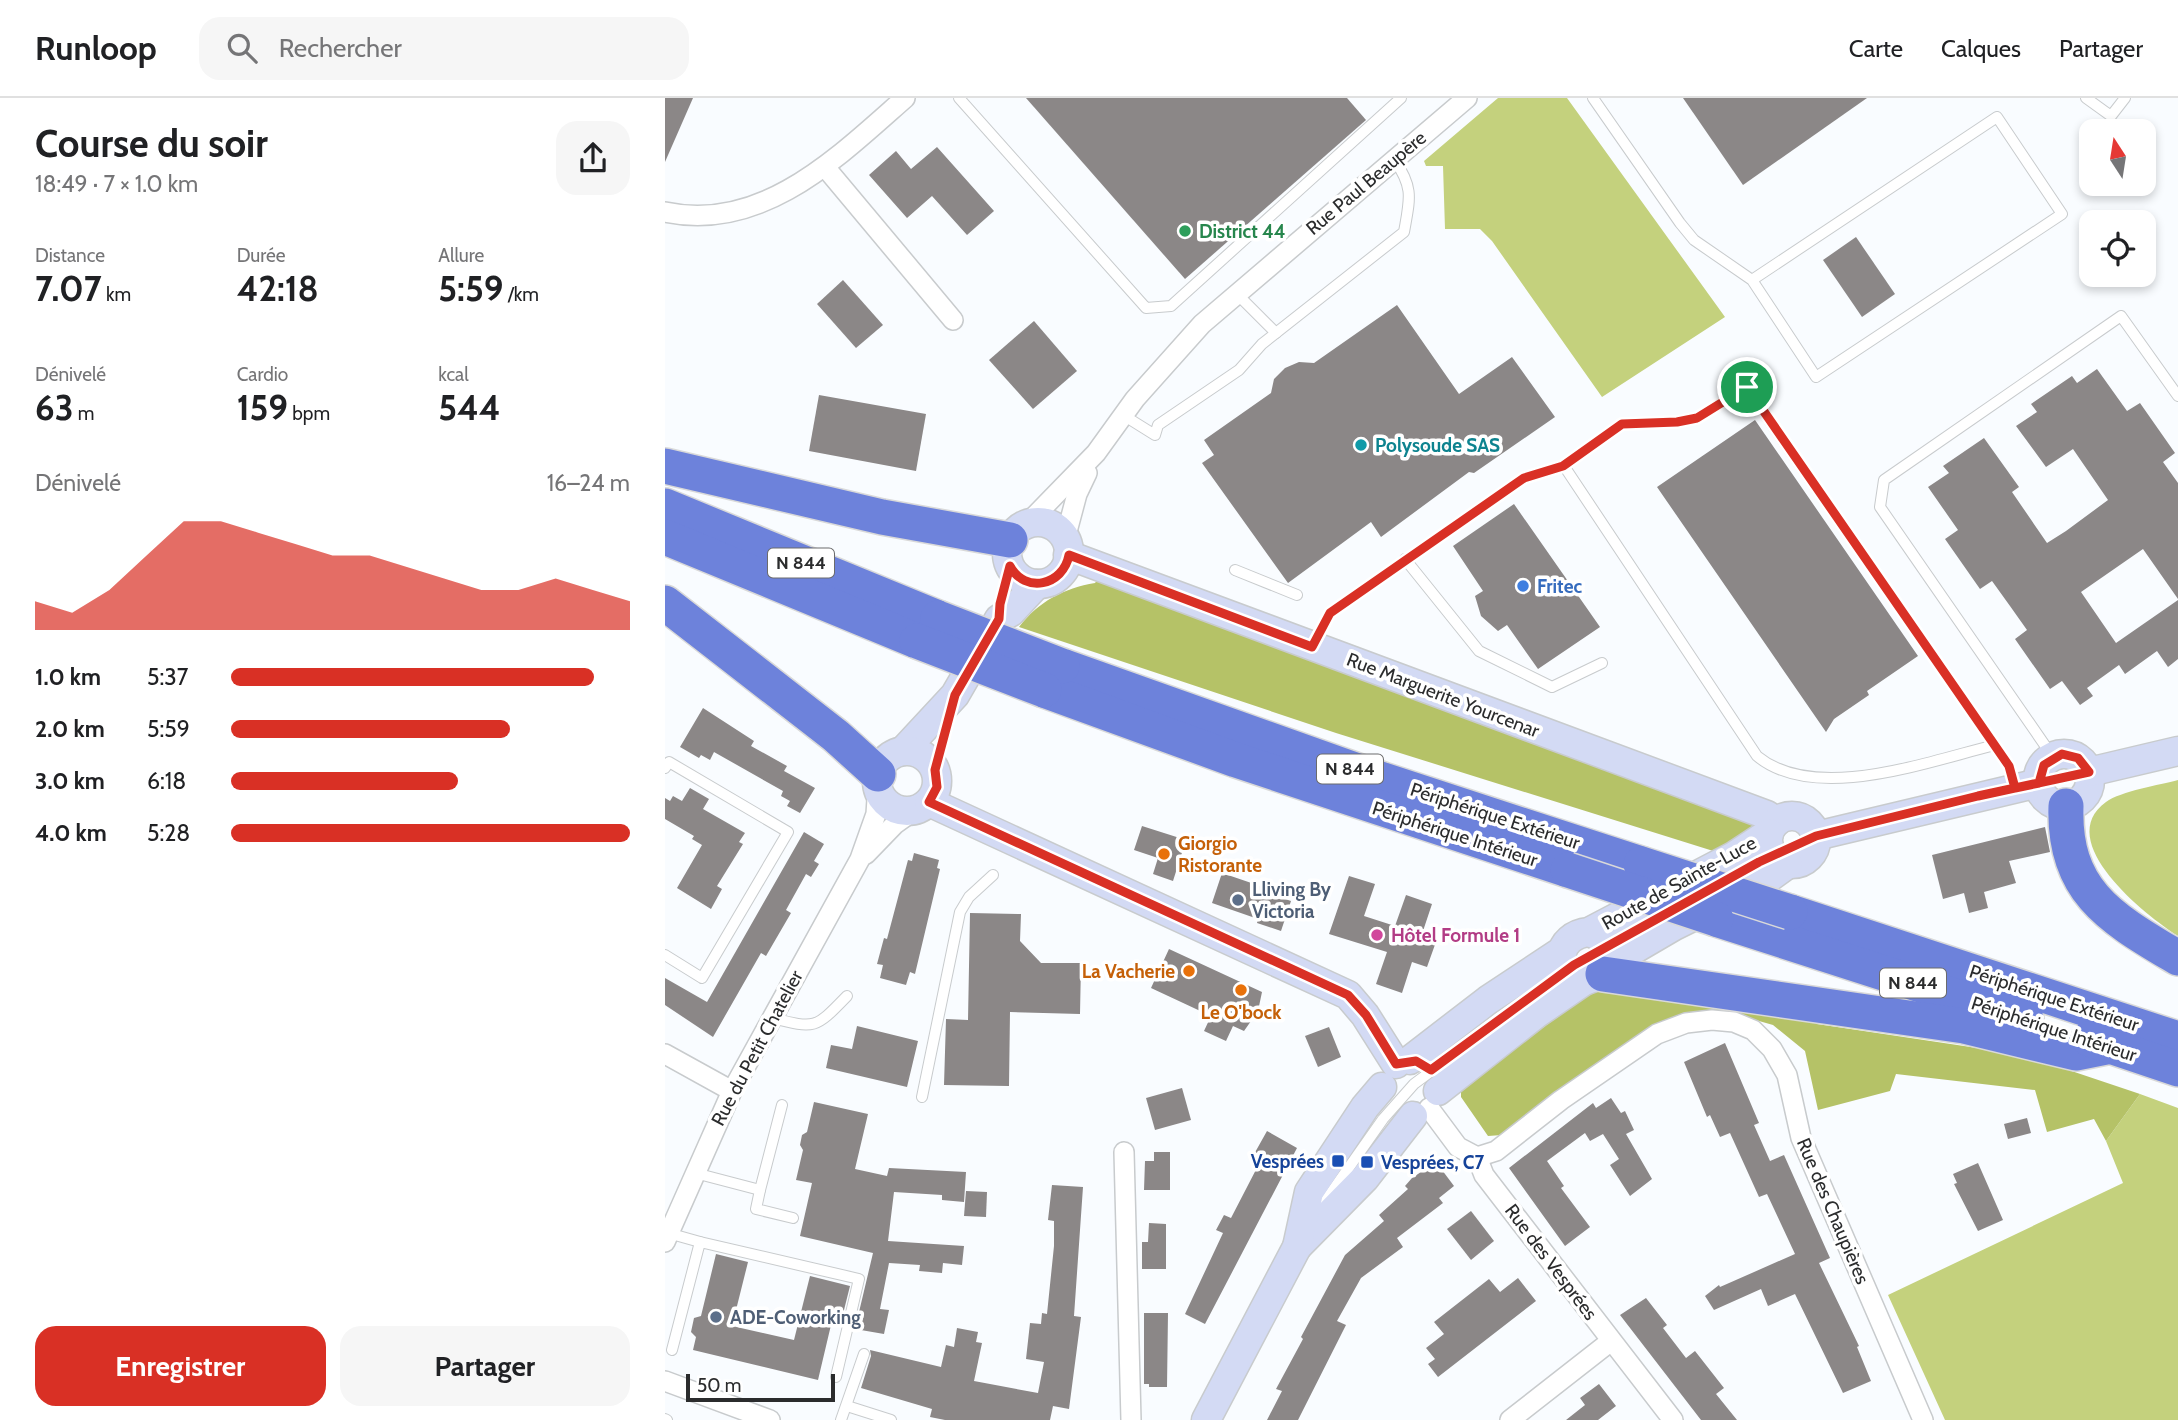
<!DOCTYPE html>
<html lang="fr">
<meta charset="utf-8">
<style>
:root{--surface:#fff;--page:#f6f6f6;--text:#202124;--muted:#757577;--line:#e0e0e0;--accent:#d93025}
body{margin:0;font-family:Cabin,sans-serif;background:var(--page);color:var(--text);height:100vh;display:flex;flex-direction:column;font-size:26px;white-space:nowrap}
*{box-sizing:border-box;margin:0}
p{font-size:23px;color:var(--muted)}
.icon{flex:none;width:38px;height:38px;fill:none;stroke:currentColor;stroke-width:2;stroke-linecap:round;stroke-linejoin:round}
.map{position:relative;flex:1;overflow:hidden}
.side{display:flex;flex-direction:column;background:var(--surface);width:665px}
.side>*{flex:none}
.needle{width:46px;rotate:348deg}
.fabs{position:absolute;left:1414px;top:21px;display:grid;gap:14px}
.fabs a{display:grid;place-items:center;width:77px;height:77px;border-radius:14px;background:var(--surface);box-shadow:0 4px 10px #0003;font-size:35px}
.scale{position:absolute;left:21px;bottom:18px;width:149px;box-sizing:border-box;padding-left:7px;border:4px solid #2b2c2d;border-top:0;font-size:19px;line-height:24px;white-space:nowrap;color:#2b2c2d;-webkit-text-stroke:5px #fff;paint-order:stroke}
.pin{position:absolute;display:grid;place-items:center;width:60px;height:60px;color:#fff;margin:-30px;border:4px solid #fff;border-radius:50%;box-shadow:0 2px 7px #0007}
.round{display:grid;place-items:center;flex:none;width:74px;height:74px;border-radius:21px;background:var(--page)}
.summary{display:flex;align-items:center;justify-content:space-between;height:119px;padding:0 35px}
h1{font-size:38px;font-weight:700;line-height:52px}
.stats{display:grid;grid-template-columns:repeat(3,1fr);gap:10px;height:119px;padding:7px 35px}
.stats div{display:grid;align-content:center}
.stats b{font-size:35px;font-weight:700}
.stats small{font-size:19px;font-weight:400}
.stats p{font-size:19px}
.chart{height:196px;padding:14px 35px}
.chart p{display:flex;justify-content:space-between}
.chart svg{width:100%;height:126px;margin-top:7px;fill:var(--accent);opacity:.7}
.button{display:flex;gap:14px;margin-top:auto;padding:14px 35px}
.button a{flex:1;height:80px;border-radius:21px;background:var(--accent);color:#fff;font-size:28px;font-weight:700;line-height:80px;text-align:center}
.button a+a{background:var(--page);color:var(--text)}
ul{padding:0 35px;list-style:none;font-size:23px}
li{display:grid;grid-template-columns:112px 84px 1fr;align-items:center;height:52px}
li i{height:18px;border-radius:9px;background:var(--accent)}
header{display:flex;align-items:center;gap:42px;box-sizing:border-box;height:98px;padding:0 35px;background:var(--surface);border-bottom:2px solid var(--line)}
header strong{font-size:33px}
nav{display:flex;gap:38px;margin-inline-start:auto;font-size:24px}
.search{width:490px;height:63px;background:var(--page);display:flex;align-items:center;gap:18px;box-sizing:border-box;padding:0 24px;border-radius:21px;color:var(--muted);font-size:26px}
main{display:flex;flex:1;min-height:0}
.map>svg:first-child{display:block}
.green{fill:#c4d17d}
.forest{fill:#b5c267}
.building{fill:#8b8787}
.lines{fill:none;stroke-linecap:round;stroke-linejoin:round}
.lane-casing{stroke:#c8cbcd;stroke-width:12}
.street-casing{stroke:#c8cbcd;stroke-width:22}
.secondary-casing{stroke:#c8cbcd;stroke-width:31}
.highway-casing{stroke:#d9d9d9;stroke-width:38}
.lane{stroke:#fff;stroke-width:10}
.street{stroke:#fff;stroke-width:19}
.secondary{stroke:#d3daf4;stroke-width:28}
.highway{stroke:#6d82db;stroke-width:35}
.highway-bridge-casing{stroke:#d9d9d9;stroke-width:38;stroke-linecap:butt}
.highway-bridge{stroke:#6d82db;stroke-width:35}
.route-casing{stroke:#fff;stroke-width:14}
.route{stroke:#d93025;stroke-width:9}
.leisure-dot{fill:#2e9e5b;stroke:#fff;stroke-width:2.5}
.culture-dot{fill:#0f9aa8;stroke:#fff;stroke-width:2.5}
.shop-dot{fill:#3f7fe0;stroke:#fff;stroke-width:2.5}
.food-dot{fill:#e8710a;stroke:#fff;stroke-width:2.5}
.service-dot{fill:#5c6f8a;stroke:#fff;stroke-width:2.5}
.hotel-dot{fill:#d1479c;stroke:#fff;stroke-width:2.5}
.transit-dot{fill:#1a4fb4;stroke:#fff;stroke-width:2.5}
.labels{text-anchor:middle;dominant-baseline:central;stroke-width:7;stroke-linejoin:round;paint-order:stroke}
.shield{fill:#fff;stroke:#6b6b6c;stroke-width:2}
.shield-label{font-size:18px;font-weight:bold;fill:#2b2c2d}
.street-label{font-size:19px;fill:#2b2c2d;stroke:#fff}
.leisure-label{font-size:19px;font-weight:bold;fill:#27864d;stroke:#fff;text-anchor:start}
.culture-label{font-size:19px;font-weight:bold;fill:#0d838f;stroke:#fff;text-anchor:start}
.shop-label{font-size:19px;font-weight:bold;fill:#366cbe;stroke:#fff;text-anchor:start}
.food-label{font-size:19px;font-weight:bold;fill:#c56008;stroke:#fff;text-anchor:start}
.service-label{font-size:19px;font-weight:bold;fill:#4e5e75;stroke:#fff;text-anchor:start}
.hotel-label{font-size:19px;font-weight:bold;fill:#b23c85;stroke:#fff;text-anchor:start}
.transit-label{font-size:19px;font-weight:bold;fill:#164399;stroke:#fff;text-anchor:end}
</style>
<header>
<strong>Runloop</strong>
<div class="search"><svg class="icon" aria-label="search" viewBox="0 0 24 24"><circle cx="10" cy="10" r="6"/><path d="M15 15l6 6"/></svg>Rechercher</div>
<nav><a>Carte</a><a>Calques</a><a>Partager</a></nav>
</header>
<main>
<section class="side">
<div class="summary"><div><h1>Course du soir</h1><p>18:49 · 7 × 1.0 km</p></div><a class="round"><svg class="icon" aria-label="share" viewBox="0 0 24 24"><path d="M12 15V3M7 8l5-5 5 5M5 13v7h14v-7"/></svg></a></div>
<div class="stats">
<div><p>Distance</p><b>7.07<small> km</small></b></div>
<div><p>Durée</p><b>42:18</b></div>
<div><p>Allure</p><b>5:59<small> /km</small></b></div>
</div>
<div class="stats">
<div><p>Dénivelé</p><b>63<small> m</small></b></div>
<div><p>Cardio</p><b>159<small> bpm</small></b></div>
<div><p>kcal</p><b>544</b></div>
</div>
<div class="chart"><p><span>Dénivelé</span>16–24 m</p>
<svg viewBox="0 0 160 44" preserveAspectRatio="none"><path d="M0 44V34L10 38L20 30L30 18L40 6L50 6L60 10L70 14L80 18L90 18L100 22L110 26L120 30L130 30L140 26L150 30L160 34V44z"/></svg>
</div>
<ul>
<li><b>1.0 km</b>5:37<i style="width:91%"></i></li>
<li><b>2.0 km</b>5:59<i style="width:70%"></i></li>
<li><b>3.0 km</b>6:18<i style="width:57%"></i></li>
<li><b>4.0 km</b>5:28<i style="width:100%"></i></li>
</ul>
<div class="button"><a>Enregistrer</a><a>Partager</a></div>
</section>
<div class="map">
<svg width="1513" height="1322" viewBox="0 0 1513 1322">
<rect width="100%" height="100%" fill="#f9fcff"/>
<!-- green -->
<g class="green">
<polygon points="833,0 902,0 1060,219 937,299 827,143 815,131 780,131 778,68 761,68 759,63"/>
<path d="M1513,682v156c-33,-21 -126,-95 -72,-134 15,-11 54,-17 72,-22z"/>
<polygon points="1475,996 1513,1010 1513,1322 1280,1322 1223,1197 1458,1085 1441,1043"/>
</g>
<!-- forest -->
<g class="forest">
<path d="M436,477l658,247 -17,38 -406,-127 -317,-106c19,-25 45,-39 76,-44z"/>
<polygon points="929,893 988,893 1149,916 1152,926 1359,957 1475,996 1441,1043 1429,1021 1382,1034 1370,992 1231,976 1225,993 1153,1012 1140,953 1108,927 1066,915 1019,920 837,1037 823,1038 796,999 796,988"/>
</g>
<!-- building -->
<g class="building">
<polygon points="0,0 28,0 0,64"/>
<polygon points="361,0 682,0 701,22 520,181"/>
<polygon points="1018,0 1202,0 1078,87"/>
<polygon points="272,49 329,113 302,137 267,98 242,120 204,77 231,53 246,71"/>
<polygon points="1191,139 1230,196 1197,219 1158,162"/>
<polygon points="178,182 218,227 191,250 152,206"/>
<polygon points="732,207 794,296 847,259 890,319 809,375 804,374 716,439 706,424 623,485 537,365 549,357 539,342 606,295 609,281 620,270 634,264 649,265"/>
<polygon points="369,223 412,273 368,311 324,262"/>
<polygon points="1432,271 1462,313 1475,305 1510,355 1498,364 1513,385 1513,501 1478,451 1416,494 1451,545 1513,502 1513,561 1503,569 1492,553 1460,576 1454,567 1422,590 1428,598 1415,607 1397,583 1385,591 1350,541 1362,532 1345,508 1327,483 1315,491 1280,441 1293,432 1263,389 1284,375 1278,368 1319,340 1354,389 1347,394 1382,445 1401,433 1443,402 1408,351 1381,369 1351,328 1372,314 1366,306 1407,278 1412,285"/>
<polygon points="154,297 261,316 251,373 144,353"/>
<polygon points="1090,322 1253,558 1202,593 1204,597 1169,621 1161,634 992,389"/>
<polygon points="849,406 935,529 873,571 842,527 833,533 816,518 810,498 818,493 788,448"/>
<polygon points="38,610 89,643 86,648 122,668 119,673 150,690 135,715 122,708 125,703 116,698 118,693 49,654 45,662 36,657 34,660 15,649"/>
<polygon points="25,690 44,701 38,711 80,735 74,744 78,746 52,788 57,791 46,811 12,790 37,747 27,741 29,738 0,721 0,700 5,703 8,698 17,703"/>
<polygon points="477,728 521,742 508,783 488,776 493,760 469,752"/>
<polygon points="1380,729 1385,754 1344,763 1351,785 1319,794 1323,810 1304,815 1299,795 1278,801 1267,757"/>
<polygon points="139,734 159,746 149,763 154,766 146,779 141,776 121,812 126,815 101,858 96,855 48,939 0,907 0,880 42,904"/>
<polygon points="249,755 274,762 272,770 275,771 250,876 245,874 241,887 215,880 218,867 212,866 219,840 222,841 243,762 247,763"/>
<polygon points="557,775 604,791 603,795 626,803 616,833 592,825 593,821 547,805"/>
<polygon points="684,778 710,786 699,818 730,828 741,797 767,806 757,836 772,841 762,869 747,864 737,895 711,886 722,854 664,836"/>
<polygon points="305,815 356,816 355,843 376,865 416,865 415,916 345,914 344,988 279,987 281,921 303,922"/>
<polygon points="504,851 597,894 593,913 579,933 568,928 561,943 539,933 546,918 486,890"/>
<polygon points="192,928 253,943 242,989 161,970 166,947 187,951"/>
<polygon points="664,929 676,959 653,969 640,938"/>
<polygon points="1060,945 1094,1025 1089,1027 1105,1063 1119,1057 1165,1160 1154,1165 1194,1248 1192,1249 1206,1283 1178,1295 1130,1196 1103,1208 1096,1191 1049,1212 1040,1198 1054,1187 1055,1189 1130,1156 1102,1096 1094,1099 1065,1035 1055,1039 1045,1017 1042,1019 1019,964"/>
<polygon points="517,990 526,1022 490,1032 481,1000"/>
<polygon points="946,1000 956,1015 960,1013 969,1032 961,1036 987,1081 965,1098 945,1067 954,1061 938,1036 925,1043 920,1035 882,1063 899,1088 896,1090 925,1129 900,1148 844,1070 928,1005 931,1010"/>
<polygon points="149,1004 203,1016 190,1071 222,1078 224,1070 301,1074 299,1104 277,1102 277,1097 229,1094 223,1143 299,1148 297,1167 278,1165 277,1175 254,1173 255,1167 224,1165 215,1211 224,1212 219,1236 190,1231 208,1155 135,1138 147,1085 131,1082 138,1052 135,1047 137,1037 142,1034"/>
<polygon points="1362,1020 1366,1035 1343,1041 1339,1026"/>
<polygon points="602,1033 632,1050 540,1226 520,1216 558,1135 551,1132 559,1117 566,1120 596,1062 588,1058"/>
<polygon points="489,1054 505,1054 505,1092 479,1092 480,1063 489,1063"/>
<polygon points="771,1064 789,1088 774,1100 778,1105 732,1140 738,1149 696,1180 672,1223 681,1227 633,1322 602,1322 617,1293 611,1291 638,1241 636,1239 680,1157 719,1123 714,1117 743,1091 740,1088 747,1080"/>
<polygon points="1313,1065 1338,1122 1313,1133 1289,1086 1292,1085 1288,1076"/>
<polygon points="387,1087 418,1089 409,1218 416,1219 404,1311 388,1308 385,1322 280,1322 265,1319 267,1311 196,1290 206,1258 205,1252 276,1269 281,1247 289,1249 292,1230 313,1234 311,1244 317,1245 309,1283 373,1295 379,1264 361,1261 365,1225 376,1226 377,1215 382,1216 389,1148 389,1123 383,1122"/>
<polygon points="301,1093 322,1094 321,1119 299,1118"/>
<polygon points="806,1113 829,1143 806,1162 782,1131"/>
<polygon points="484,1125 501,1126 501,1171 477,1171 477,1144 483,1144"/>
<polygon points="51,1156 83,1164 67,1228 129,1242 145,1178 185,1188 175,1228 166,1227 153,1282 28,1252 31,1239 26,1234 29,1220 36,1218"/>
<polygon points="853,1180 871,1203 773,1279 763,1266 770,1261 761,1250 779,1236 769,1224 824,1181 835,1194"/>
<polygon points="981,1200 1002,1227 998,1230 1021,1260 1030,1253 1059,1290 1051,1296 1072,1322 1036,1322 955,1217"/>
<polygon points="479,1215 503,1215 502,1289 484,1289 484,1286 479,1286"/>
<polygon points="934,1286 951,1308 933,1322 901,1322 920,1307 915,1300"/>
</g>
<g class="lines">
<defs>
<g id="lane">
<polyline points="294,0 481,210 506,208 736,0"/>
<polyline points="928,0 1015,125 1029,142 1087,182 1151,279 1397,116 1332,19 1087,182"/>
<polyline points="1421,0 1446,18 1460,0"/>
<polyline points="572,196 611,235"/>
<path d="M458,317l32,20 3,-10 81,-55 23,-26 142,-112c6,-34 10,-44 -10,-73"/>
<path d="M899,368l193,290c58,48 172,5 238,-11"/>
<polyline points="740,461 814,553 887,589 937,565"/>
<polyline points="570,472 632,497"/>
<polyline points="648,547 665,515 859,380 899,368 957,326 1012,324 1032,320 1081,289 1344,668 1350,690"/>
<polyline points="1388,659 1215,409 1219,382 1456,218 1513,298"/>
<polyline points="0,670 4,664 123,734 37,880 0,857"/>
<polyline points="1378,684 1421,675"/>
<polyline points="1058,784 1148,740"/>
<path d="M107,920c44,11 43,11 75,-22"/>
<polyline points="257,999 295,814 304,799 328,777"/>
<polyline points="30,1075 95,1092 117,1007"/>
<polyline points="95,1092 91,1111 128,1120"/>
<polyline points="656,1109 718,1021 749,986 909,867 1001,814"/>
<polyline points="3,1135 35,1144"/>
<polyline points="7,1252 35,1144 194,1181 171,1279"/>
<polyline points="182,1308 226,1322"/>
<polyline points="0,1321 2,1322"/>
<polyline points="176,1322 199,1256"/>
</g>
<g id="street">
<polyline points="160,69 288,222"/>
<path d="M0,114c97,21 173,-55 240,-114"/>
<polyline points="361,427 431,355 470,301 537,226 802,0"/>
<polyline points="400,441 412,396 422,375"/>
<polyline points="201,756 230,726 251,711"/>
<polyline points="0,956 67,993"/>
<polyline points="764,1010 793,1049 812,1059 819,1077 1008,1322"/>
<polyline points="459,1054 466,1322"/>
<polyline points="812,1059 831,1053 896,1002 992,936 1021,925 1047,922 1069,924 1088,932 1107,951 1122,977 1136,1040 1258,1322"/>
<polyline points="0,1144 67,993 195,761 211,716 213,686"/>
<polyline points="0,1283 105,1322"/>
<polyline points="845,1322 946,1243"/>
</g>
<g id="secondary">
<circle cx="373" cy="455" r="31"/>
<polyline points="403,457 1102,717 1111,724"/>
<polyline points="238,653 290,597 334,521 346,514 372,486"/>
<circle cx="242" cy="683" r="30"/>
<circle cx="1399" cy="682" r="26"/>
<polyline points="1424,674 1513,653"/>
<polyline points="264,704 683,897 700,917 731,966"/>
<circle cx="1127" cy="742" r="24"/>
<polyline points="1151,738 1374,685"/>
<polyline points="944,866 1009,828 1098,784 1123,766"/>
<path d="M919,883c-33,-8 -28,-46 5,-49l145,-76 35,-23"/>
<polyline points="745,962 823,902 897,853"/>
<polyline points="773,993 871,916 919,883 938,876 945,855 934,838 924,834"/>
<polyline points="632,1149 700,1080 748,1018"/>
<polyline points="541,1322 632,1149 644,1094 700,1009 717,989"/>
</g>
<g id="highway">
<polyline points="0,368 217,419 345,442"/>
<polyline points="0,408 273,520"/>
<polyline points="0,439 252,543"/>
<polyline points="0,505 171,638 213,676"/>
<polyline points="397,568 718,682 976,766"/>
<polyline points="379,592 571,662 903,772"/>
<path d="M1401,708c-3,86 45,112 112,152"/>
<polyline points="1125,814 1513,941"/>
<polyline points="1051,821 1361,921"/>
<polyline points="938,876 1299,928 1411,955 1446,948"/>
<polyline points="1424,941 1513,971"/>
</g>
</defs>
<!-- lane casing -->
<use href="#lane" class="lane-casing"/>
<!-- street casing -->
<use href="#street" class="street-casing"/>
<!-- secondary casing -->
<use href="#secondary" class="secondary-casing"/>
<!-- highway casing -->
<use href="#highway" class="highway-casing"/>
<!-- lane -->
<use href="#lane" class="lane"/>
<!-- street -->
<use href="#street" class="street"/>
<!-- secondary -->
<use href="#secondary" class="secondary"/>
<!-- highway -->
<use href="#highway" class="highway"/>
<defs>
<g id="highway-bridge">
<polyline points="273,520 397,568"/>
<polyline points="252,543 379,592"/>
<polyline points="976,766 1125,814"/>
<polyline points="903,772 1051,821"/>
</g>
</defs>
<!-- highway-bridge casing -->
<use href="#highway-bridge" class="highway-bridge-casing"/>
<!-- highway-bridge -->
<use href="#highway-bridge" class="highway-bridge"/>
</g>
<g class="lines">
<defs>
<path id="route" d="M1082,289l-50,31 -20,4 -55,2 -59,42 -39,12 -194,135 -18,34 -243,-92c-6,31 -44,39 -59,11l-10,38 -1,15 -44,76 -20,75 2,17 -8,15 419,193 18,20 30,49 20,-3 15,9 143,-105 185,-103 57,-26 162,-40 111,-24 -11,-14 -16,-4 -18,11 -5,18 -24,5 -6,-22 -262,-379"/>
</defs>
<!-- route casing -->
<use href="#route" class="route-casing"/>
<!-- route -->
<use href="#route" class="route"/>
</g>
<!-- markers -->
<circle class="leisure-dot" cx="520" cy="133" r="7"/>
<circle class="culture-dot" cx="696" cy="347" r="7"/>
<circle class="shop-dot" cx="858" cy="488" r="7"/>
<g class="food-dot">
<circle cx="499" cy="756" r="7"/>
<circle cx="524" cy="873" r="7"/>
<circle cx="576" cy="892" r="7"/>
</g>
<g class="service-dot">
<circle cx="573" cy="802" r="7"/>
<circle cx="51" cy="1219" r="7"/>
</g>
<circle class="hotel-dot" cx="712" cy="837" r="7"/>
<g class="transit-dot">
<rect x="666" y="1056" width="14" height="14" rx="3.5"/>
<rect x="695" y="1057" width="14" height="14" rx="3.5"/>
</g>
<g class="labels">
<!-- shield labels -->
<g class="shield">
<rect x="103" y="450.5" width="66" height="29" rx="5"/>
<rect x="652" y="656.5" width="66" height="29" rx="5"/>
<rect x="1215" y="870.5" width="66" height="29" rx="5"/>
</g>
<g class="shield-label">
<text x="136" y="465">N 844</text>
<text x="685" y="671">N 844</text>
<text x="1248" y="885">N 844</text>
</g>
<!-- street labels -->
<g class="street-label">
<text transform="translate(701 85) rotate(-40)">Rue Paul Beaupère</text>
<text transform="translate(778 597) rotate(21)">Rue Marguerite Yourcenar</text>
<text transform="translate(830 718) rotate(18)">Périphérique Extérieur</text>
<text transform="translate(790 736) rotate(18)">Périphérique Intérieur</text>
<text transform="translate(1014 785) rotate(-29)">Route de Sainte-Luce</text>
<text transform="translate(1389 900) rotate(18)">Périphérique Extérieur</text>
<text transform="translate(1389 931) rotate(18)">Périphérique Intérieur</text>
<text transform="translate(92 950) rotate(-62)">Rue du Petit Chatelier</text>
<text transform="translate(1168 1113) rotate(67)">Rue des Chaupières</text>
<text transform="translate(886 1164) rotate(53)">Rue des Vesprées</text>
</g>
<!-- leisure labels -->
<g class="leisure-label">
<text x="534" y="133">District 44</text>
</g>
<!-- culture labels -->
<g class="culture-label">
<text x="710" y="347">Polysoude SAS</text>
</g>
<!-- shop labels -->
<g class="shop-label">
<text x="872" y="488">Fritec</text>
</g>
<!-- food labels -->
<g class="food-label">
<text x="513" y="745">Giorgio<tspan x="513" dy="22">Ristorante</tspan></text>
<text x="510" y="873" text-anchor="end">La Vacherie</text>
<text x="576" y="914" text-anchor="middle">Le O'bock</text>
</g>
<!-- service labels -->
<g class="service-label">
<text x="587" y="791">Lliving By<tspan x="587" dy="22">Victoria</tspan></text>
<text x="65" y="1219">ADE-Coworking</text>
</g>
<!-- hotel labels -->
<g class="hotel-label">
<text x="726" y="837">Hôtel Formule 1</text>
</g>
<!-- transit labels -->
<g class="transit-label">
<text x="659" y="1063">Vesprées</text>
<text x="716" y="1064" text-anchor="start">Vesprées, C7</text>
</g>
</g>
</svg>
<div class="fabs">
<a><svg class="needle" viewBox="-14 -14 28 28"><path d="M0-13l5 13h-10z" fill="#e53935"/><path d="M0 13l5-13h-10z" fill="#757577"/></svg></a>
<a><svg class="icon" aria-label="locate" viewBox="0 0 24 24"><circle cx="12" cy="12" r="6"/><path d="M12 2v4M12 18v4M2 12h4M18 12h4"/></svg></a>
</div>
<div class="scale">50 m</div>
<div class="pin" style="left:1082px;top:289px;background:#1e9e55"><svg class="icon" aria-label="arrive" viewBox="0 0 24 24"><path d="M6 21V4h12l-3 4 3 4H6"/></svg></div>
</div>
</main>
